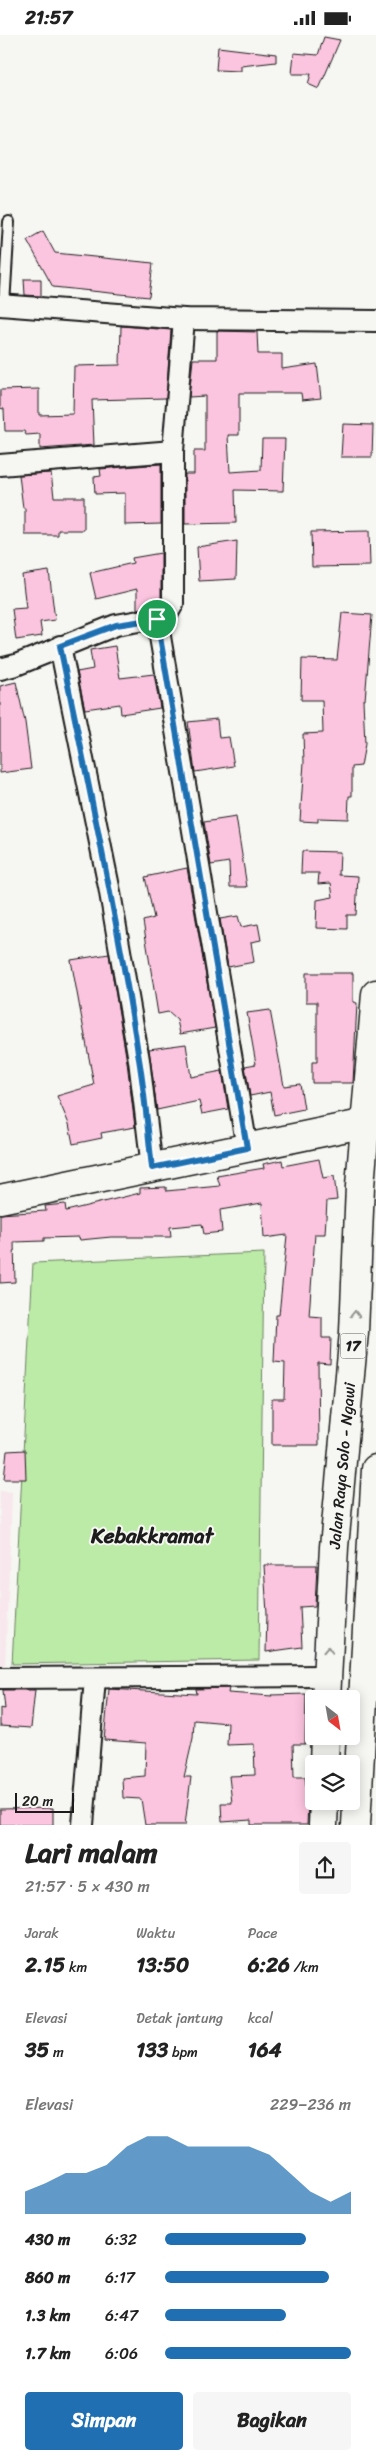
<!DOCTYPE html>
<html lang="id">
<meta charset="utf-8">
<style>
:root{--surface:#fff;--page:#f6f6f6;--text:#222;--muted:#767676;--accent:#1f6fb2}
body{margin:0;font-family:Sriracha,sans-serif;background:var(--page);color:var(--text);height:100vh;display:flex;flex-direction:column;font-size:19px;white-space:nowrap}
*{box-sizing:border-box;margin:0}
p{font-size:16px;color:var(--muted)}
.icon{flex:none;width:28px;height:28px;fill:none;stroke:currentColor;stroke-width:2;stroke-linecap:round;stroke-linejoin:round}
.map{position:relative;height:1790px;overflow:hidden}
.side{display:flex;flex-direction:column;background:var(--surface);flex:1}
.side>*{flex:none}
.needle{width:32px;rotate:149deg}
.controls{position:absolute;left:305px;top:1655px;display:grid;gap:10px}
.controls a{display:grid;place-items:center;width:55px;height:55px;border-radius:5px;background:var(--surface);box-shadow:0 2px 12px #0003;font-size:25px}
.scale{position:absolute;left:15px;bottom:12px;width:59px;box-sizing:border-box;padding-left:5px;border:2px solid #1c1c1c;border-top:0;font-size:14px;line-height:18px;white-space:nowrap;color:#1c1c1c;-webkit-text-stroke:4px #f6f6f2;paint-order:stroke}
.pin{position:absolute;display:grid;place-items:center;width:42px;height:42px;color:#fff;margin:-21px;border:2px solid #fff;border-radius:50%;box-shadow:0 1px 5px #0007}
.round{display:grid;place-items:center;flex:none;width:52px;height:52px;border-radius:5px;background:var(--page)}
.summary{display:flex;align-items:center;justify-content:space-between;height:85px;padding:0 25px}
h1{font-size:28px;font-weight:700;line-height:38px}
.metrics{display:grid;grid-template-columns:repeat(3,1fr);gap:8px;height:85px;padding:5px 25px}
.metrics div{display:grid;align-content:center}
.metrics b{font-size:21px;font-weight:700}
.metrics small{font-size:14px;font-weight:400}
.metrics p{font-size:14px}
.chart{height:140px;padding:10px 25px}
.chart p{display:flex;justify-content:space-between}
.chart svg{width:100%;height:90px;margin-top:5px;fill:var(--accent);opacity:.7}
.cta{display:flex;gap:10px;margin-top:auto;padding:10px 25px}
.cta a{flex:1;height:58px;border-radius:5px;background:var(--accent);color:#fff;font-size:20px;font-weight:700;line-height:58px;text-align:center}
.cta a+a{background:var(--page);color:var(--text)}
ul{padding:0 25px;list-style:none;font-size:16px}
li{display:grid;grid-template-columns:80px 60px 1fr;align-items:center;height:38px}
li i{height:12px;border-radius:6px;background:var(--accent)}
.status{display:flex;justify-content:space-between;align-items:center;height:35px;padding:0 25px;background:var(--surface);direction:ltr}
.status svg{height:14px;fill:currentColor}
.map>svg:first-child{display:block}
.built{fill:#f8e7ec}
.green{fill:#bceaa7;stroke:#6c8362}
.building{fill:#fcc5df;stroke:#1c1c1c}
.lines{fill:none;stroke-linecap:round;stroke-linejoin:round}
.lane-casing{stroke:#1c1c1c;stroke-width:14}
.street-casing{stroke:#1c1c1c;stroke-width:24}
.secondary-casing{stroke:#1c1c1c;stroke-width:31}
.highway-casing{stroke:#1c1c1c;stroke-width:31}
.lane{stroke:#f6f6f2;stroke-width:10}
.street{stroke:#f6f6f2;stroke-width:20}
.secondary{stroke:#f6f6f2;stroke-width:28}
.highway{stroke:#f6f6f2;stroke-width:28}
.oneway{stroke:#949492}
.route-casing{stroke:#fff;stroke-width:10}
.route{stroke:#1f6fb2;stroke-width:6}
.labels{text-anchor:middle;dominant-baseline:central;stroke-width:4;stroke-linejoin:round;paint-order:stroke}
.shield{fill:#f6f6f2;stroke:#5d5d5c;stroke-width:1}
.shield-label{font-size:15px;font-weight:bold;fill:#1c1c1c}
.street-label{font-size:16px;fill:#1c1c1c;stroke:#f6f6f2}
.district-label{font-size:21px;font-weight:bold;fill:#1c1c1c;stroke:#f6f6f2}
</style>
<div class="status"><b>21:57</b><svg viewBox="0 0 49 12"><path d="M0 12V9h3v3zM5 12V6h3v6zM10 12V3h3v9zM15 12V0h3v12zM26 1h20v11H26zM47 4h2v5h-2z"/></svg></div>
<div class="map">
<svg width="376" height="1790" viewBox="0 0 376 1790">
<rect width="100%" height="100%" fill="#f6f6f2"/>
<filter id="ink" filterUnits="userSpaceOnUse"><feTurbulence type="fractalNoise" baseFrequency=".02" numOctaves="2"/><feDisplacementMap in="SourceGraphic" scale="10" xChannelSelector="R" yChannelSelector="G"/><feConvolveMatrix kernelMatrix="1 2 1 2 8 2 1 2 1" color-interpolation-filters="sRGB"/></filter>
<g filter="url(#ink)">
<!-- built -->
<polygon class="built" points="0,1456 12,1457 5,1630 0,1630"/>
<!-- green -->
<polygon class="green" points="264,1218 259,1625 12,1629 33,1228"/>
<!-- building -->
<g class="building">
<polygon points="324,2 340,5 319,54 308,49 311,39 292,39 294,18 318,20"/>
<polygon points="218,12 276,19 276,27 241,31 241,36 216,35"/>
<polygon points="43,196 55,218 153,228 149,262 53,252 27,205"/>
<polygon points="24,244 41,244 41,261 25,260"/>
<polygon points="121,291 171,295 166,363 92,365 94,410 40,414 40,399 26,400 24,396 5,396 4,374 0,373 0,355 39,354 39,380 73,379 74,331 120,330"/>
<polygon points="217,296 257,297 258,319 282,319 282,334 317,329 321,363 302,365 301,358 239,358 239,400 228,400 230,437 261,435 262,404 285,404 283,456 235,455 236,488 185,489 185,439 194,439 194,416 205,416 205,361 189,362 193,324 217,324"/>
<polygon points="343,389 373,390 372,422 341,422"/>
<polygon points="161,429 161,489 125,490 125,458 95,459 94,442 101,441 100,434"/>
<polygon points="51,438 54,462 84,462 84,495 58,495 58,500 25,500 25,473 23,473 19,440"/>
<polygon points="369,496 370,531 312,532 311,497"/>
<polygon points="237,506 236,544 199,546 197,512"/>
<polygon points="161,518 161,566 159,570 137,574 137,554 96,564 90,538 133,528 132,523"/>
<polygon points="49,536 55,585 40,587 42,601 16,605 12,574 26,573 22,540"/>
<polygon points="342,578 372,580 365,665 363,665 365,709 361,731 352,732 352,761 349,761 348,784 318,783 318,787 300,786 304,727 303,699 323,698 322,665 301,665 302,624 337,625"/>
<polygon points="115,611 120,643 154,639 160,673 121,679 120,669 85,674 77,637 93,634 90,615"/>
<polygon points="16,647 25,687 31,734 0,738 0,651"/>
<polygon points="217,684 219,703 229,702 234,731 195,737 188,687"/>
<polygon points="236,782 247,852 230,852 229,827 211,830 204,787"/>
<polygon points="302,816 340,817 339,840 358,841 356,880 347,880 347,894 316,893 317,865 333,862 331,848 318,849 319,838 301,838"/>
<polygon points="187,833 215,993 180,999 177,985 168,977 158,979 143,886 154,883 145,842"/>
<polygon points="238,881 241,892 258,889 261,905 251,907 254,927 228,932 220,884"/>
<polygon points="109,919 127,1027 135,1092 101,1098 102,1103 73,1109 69,1089 57,1061 94,1050 71,925"/>
<polygon points="306,938 353,938 353,967 357,968 353,1048 312,1048 312,1027 317,1027 317,967 306,967"/>
<polygon points="270,975 284,1051 300,1049 304,1074 274,1080 270,1057 250,1061 245,1031 256,1029 247,978"/>
<polygon points="186,1009 191,1042 222,1036 228,1074 202,1079 199,1066 157,1075 149,1014"/>
<polygon points="319,1124 323,1143 334,1141 337,1165 327,1166 325,1199 315,1199 309,1281 322,1282 322,1303 331,1303 330,1329 318,1328 319,1410 272,1410 272,1364 284,1364 285,1328 274,1327 276,1280 279,1280 287,1200 264,1203 262,1168 220,1175 222,1197 204,1199 202,1189 170,1192 171,1202 111,1202 80,1205 79,1202 44,1203 44,1206 14,1207 15,1247 0,1248 0,1179 46,1176 45,1171 65,1169 66,1176 140,1158 140,1153 166,1152 166,1156 220,1151 217,1141 264,1133 263,1129 282,1125 283,1131"/>
<polygon points="25,1415 26,1444 4,1444 7,1416"/>
<polygon points="264,1530 317,1530 315,1571 300,1572 302,1612 266,1617 267,1579"/>
<polygon points="229,1653 228,1658 272,1661 271,1660 306,1659 305,1709 293,1709 294,1742 305,1742 308,1767 307,1790 251,1790 251,1785 222,1787 221,1768 232,1768 229,1741 255,1740 254,1709 227,1710 228,1688 194,1685 193,1703 184,1742 191,1742 185,1790 145,1790 141,1764 123,1763 122,1743 145,1741 146,1708 104,1705 109,1654 197,1659 196,1654"/>
<polygon points="3,1655 35,1655 31,1693 0,1691 0,1673 5,1674"/>
<polygon points="53,1773 53,1790 0,1790 0,1774"/>
</g>
<g class="lines">
<defs>
<polyline id="lane" points="4,270 9,187"/>
<g id="street">
<polyline points="0,270 184,284 376,286"/>
<polyline points="0,430 173,416"/>
<polyline points="157,584 247,1113"/>
<polyline points="60,611 109,852 139,1025 152,1133"/>
<polyline points="0,634 16,630 116,590 162,582 168,578 173,569 173,416 184,284"/>
<polyline points="0,1643 327,1641"/>
<polyline points="83,1790 95,1643"/>
</g>
<polyline id="secondary" points="0,1164 376,1086"/>
<g id="highway">
<path id="s1" d="M326,1664l8,-152 20,-215 6,-146 16,-192"/>
<polyline points="324,1729 325,1701"/>
<polyline points="323,1790 324,1766"/>
<polyline points="356,1790 376,1434"/>
</g>
</defs>
<!-- lane casing -->
<use href="#lane" class="lane-casing"/>
<!-- street casing -->
<use href="#street" class="street-casing"/>
<!-- secondary casing -->
<use href="#secondary" class="secondary-casing"/>
<!-- highway casing -->
<use href="#highway" class="highway-casing"/>
<!-- lane -->
<use href="#lane" class="lane"/>
<!-- street -->
<use href="#street" class="street"/>
<!-- secondary -->
<use href="#secondary" class="secondary"/>
<!-- highway -->
<use href="#highway" class="highway"/>
</g>
<!-- one-way arrows -->
<defs><path id="oneway-chevron" d="M-2-3.5L2.5 0L-2 3.5" fill="none" stroke-width="1.6" stroke-linecap="round" stroke-linejoin="round" transform="scale(1.25)"/></defs>
<g class="oneway">
<use href="#oneway-chevron" transform="translate(355 1279) rotate(-88)"/>
<use href="#oneway-chevron" transform="translate(328 1615) rotate(-87)"/>
</g>
</g>
<g class="lines" filter="url(#ink)">
<defs>
<path id="route" d="M157,584l90,529 -95,20c-4,-36 -7,-73 -13,-109 -21,-138 -51,-276 -79,-413l56,-21z"/>
</defs>
<!-- route casing -->
<use href="#route" class="route-casing"/>
<!-- route -->
<use href="#route" class="route"/>
</g>
<g class="labels">
<!-- shield labels -->
<rect class="shield" x="340.5" y="1298.5" width="25" height="25" rx="4"/>
<g class="shield-label">
<text x="353" y="1311">17</text>
</g>
<!-- street labels -->
<g class="street-label">
<text stroke="none"><textPath href="#s1" startOffset="234">Jalan Raya Solo - Ngawi</textPath></text>
</g>
<!-- district labels -->
<g class="district-label">
<text x="152" y="1501">Kebakkramat</text>
</g>
</g>
</svg>
<div class="controls">
<a><svg class="needle" viewBox="-14 -14 28 28"><path d="M0-13l5 13h-10z" fill="#e53935"/><path d="M0 13l5-13h-10z" fill="#767676"/></svg></a>
<a><svg class="icon" aria-label="layers" viewBox="0 0 24 24"><path d="M12 4l9 5-9 5-9-5zM3 14l9 5 9-5"/></svg></a>
</div>
<div class="scale">20 m</div>
<div class="pin" style="left:157px;top:584px;background:#1e9e55"><svg class="icon" aria-label="arrive" viewBox="0 0 24 24"><path d="M6 21V4h12l-3 4 3 4H6"/></svg></div>
</div>
<section class="side">
<div class="summary"><div><h1>Lari malam</h1><p>21:57 · 5 × 430 m</p></div><a class="round"><svg class="icon" aria-label="share" viewBox="0 0 24 24"><path d="M12 15V3M7 8l5-5 5 5M5 13v7h14v-7"/></svg></a></div>
<div class="metrics">
<div><p>Jarak</p><b>2.15<small> km</small></b></div>
<div><p>Waktu</p><b>13:50</b></div>
<div><p>Pace</p><b>6:26<small> /km</small></b></div>
</div>
<div class="metrics">
<div><p>Elevasi</p><b>35<small> m</small></b></div>
<div><p>Detak jantung</p><b>133<small> bpm</small></b></div>
<div><p>kcal</p><b>164</b></div>
</div>
<div class="chart"><p><span>Elevasi</span>229–236 m</p>
<svg viewBox="0 0 160 44" preserveAspectRatio="none"><path d="M0 44V33L10 29L20 24L30 24L40 20L50 11L60 6L70 6L80 11L90 11L100 11L110 11L120 15L130 24L140 33L150 38L160 33V44z"/></svg>
</div>
<ul>
<li><b>430 m</b>6:32<i style="width:76%"></i></li>
<li><b>860 m</b>6:17<i style="width:88%"></i></li>
<li><b>1.3 km</b>6:47<i style="width:65%"></i></li>
<li><b>1.7 km</b>6:06<i style="width:100%"></i></li>
</ul>
<div class="cta"><a>Simpan</a><a>Bagikan</a></div>
</section>
